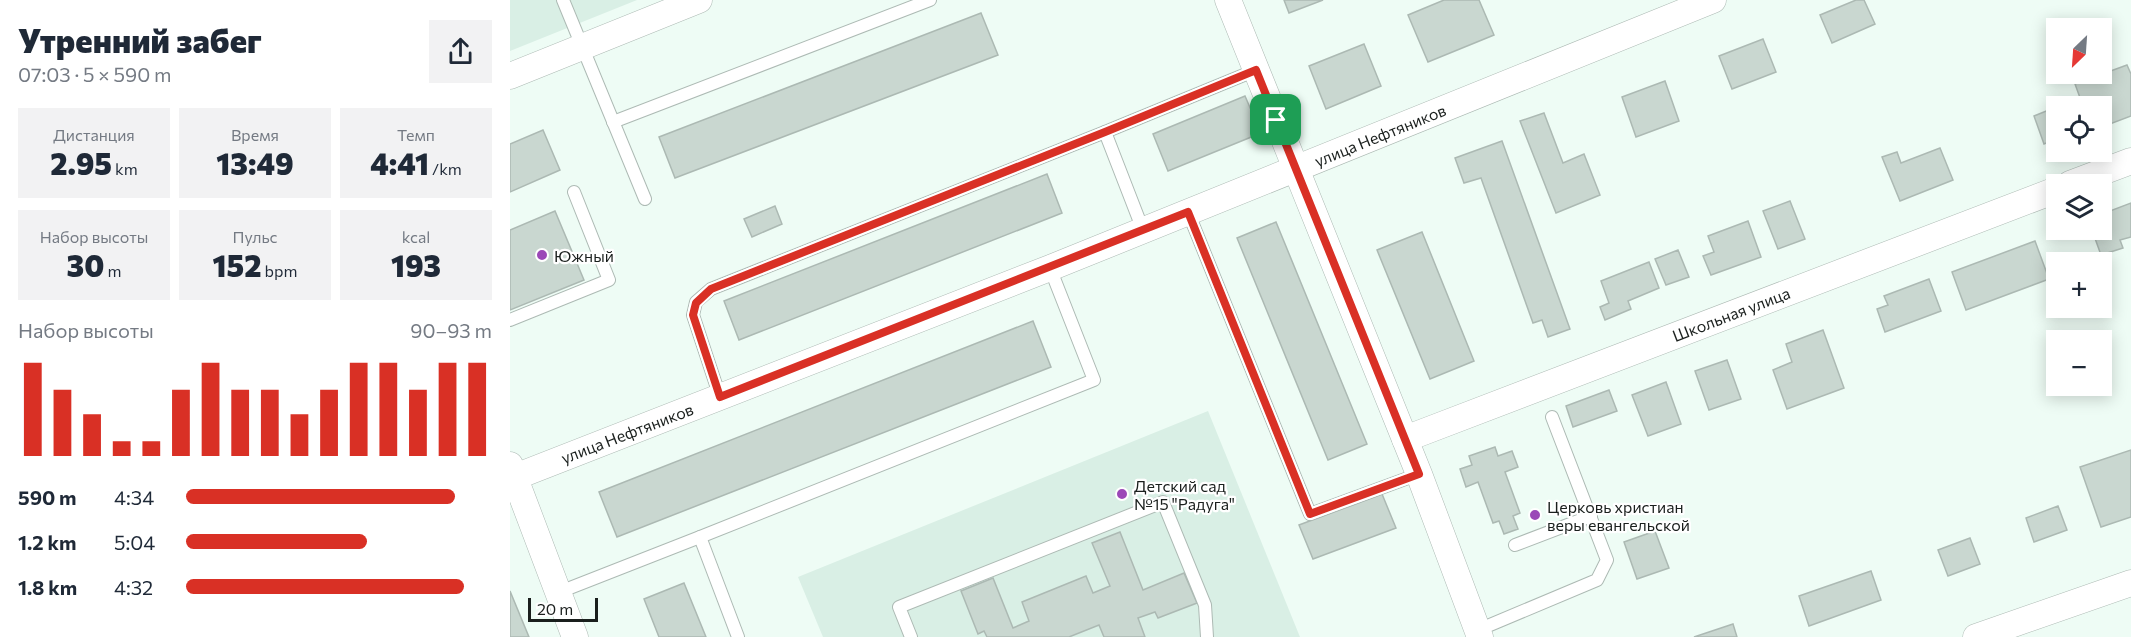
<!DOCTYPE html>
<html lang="ru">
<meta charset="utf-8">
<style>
:root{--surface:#fff;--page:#f2f2f3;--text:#1f2937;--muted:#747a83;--accent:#d93025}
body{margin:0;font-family:Commissioner,sans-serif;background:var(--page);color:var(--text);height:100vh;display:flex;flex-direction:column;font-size:22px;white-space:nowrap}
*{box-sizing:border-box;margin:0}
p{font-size:20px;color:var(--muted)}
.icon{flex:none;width:33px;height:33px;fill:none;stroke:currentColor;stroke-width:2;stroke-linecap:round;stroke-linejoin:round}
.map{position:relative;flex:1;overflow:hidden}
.details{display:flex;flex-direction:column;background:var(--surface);width:510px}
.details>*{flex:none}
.needle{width:39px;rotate:205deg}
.fabs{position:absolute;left:1536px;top:18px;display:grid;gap:12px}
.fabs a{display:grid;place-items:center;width:66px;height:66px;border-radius:0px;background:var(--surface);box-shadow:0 3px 15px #0003;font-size:30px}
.scale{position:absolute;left:18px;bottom:15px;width:70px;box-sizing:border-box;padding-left:6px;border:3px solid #1a1f1d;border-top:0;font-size:16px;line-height:21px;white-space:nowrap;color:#1a1f1d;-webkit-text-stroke:4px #fff;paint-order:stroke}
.pin{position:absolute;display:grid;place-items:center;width:51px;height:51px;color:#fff;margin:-26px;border-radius:12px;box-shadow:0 3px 9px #0006}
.round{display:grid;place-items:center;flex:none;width:63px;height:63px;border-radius:0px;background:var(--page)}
.headline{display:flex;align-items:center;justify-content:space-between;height:102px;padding:0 18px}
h1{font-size:33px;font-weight:800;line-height:45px}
.figures{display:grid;grid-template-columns:repeat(3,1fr);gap:9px;height:102px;padding:6px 18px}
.figures div{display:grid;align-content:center;border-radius:0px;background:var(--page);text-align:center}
.figures b{font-size:30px;font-weight:800}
.figures small{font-size:16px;font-weight:400}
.figures p{font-size:16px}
.chart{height:168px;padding:12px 18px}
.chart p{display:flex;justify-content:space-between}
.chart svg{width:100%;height:108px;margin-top:6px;stroke:var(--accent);stroke-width:6}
ul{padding:0 18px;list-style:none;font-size:20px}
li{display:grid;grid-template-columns:96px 72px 1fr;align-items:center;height:45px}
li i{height:15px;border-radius:8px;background:var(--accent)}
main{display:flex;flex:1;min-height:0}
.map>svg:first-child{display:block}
.built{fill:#d9efe5}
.building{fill:#c9d7d0;stroke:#acb9b3;stroke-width:1.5}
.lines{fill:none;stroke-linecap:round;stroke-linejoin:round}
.lane-casing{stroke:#adbab4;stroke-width:14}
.street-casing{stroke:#adbab4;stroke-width:27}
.lane{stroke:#fff;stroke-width:12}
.street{stroke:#fff;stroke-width:26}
.route-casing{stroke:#fff;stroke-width:12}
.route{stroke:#d93025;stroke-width:8}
.poi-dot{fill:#9b48b7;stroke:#fff;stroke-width:2}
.labels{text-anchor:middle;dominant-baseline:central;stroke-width:4.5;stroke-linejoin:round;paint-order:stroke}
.street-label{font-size:16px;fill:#1a1f1d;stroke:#fff}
.poi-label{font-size:16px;fill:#1a1f1d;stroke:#fff;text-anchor:start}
</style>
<main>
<section class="details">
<div class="headline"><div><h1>Утренний забег</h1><p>07:03 · 5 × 590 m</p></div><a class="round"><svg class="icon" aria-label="share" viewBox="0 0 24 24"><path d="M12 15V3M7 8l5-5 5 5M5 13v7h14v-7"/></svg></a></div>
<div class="figures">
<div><p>Дистанция</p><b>2.95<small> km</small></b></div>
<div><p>Время</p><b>13:49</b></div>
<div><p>Темп</p><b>4:41<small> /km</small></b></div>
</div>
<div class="figures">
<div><p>Набор высоты</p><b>30<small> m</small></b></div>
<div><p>Пульс</p><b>152<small> bpm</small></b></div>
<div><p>kcal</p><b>193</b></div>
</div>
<div class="chart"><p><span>Набор высоты</span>90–93 m</p>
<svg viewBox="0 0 160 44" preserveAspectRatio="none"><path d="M5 44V6M15 44V17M25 44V27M35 44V38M45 44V38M55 44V17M65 44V6M75 44V17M85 44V17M95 44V27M105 44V17M115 44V6M125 44V6M135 44V17M145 44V6M155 44V6"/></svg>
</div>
<ul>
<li><b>590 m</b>4:34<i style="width:88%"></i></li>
<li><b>1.2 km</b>5:04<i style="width:59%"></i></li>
<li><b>1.8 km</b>4:32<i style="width:91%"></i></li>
</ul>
</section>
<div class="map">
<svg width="1621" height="637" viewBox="0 0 1621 637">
<rect width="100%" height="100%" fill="#eefcf5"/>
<!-- built -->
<g class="built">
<polygon points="0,0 127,0 0,51"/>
<polygon points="698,411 790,637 313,637 288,577"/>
</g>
<!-- building -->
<g class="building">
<polygon points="774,0 813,0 779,13"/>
<polygon points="934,0 969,0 984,35 918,62 898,15"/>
<polygon points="1346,0 1354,0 1365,24 1322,43 1310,15"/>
<polygon points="471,13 488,55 165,178 149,137"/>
<polygon points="1253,39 1266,72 1222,89 1209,56"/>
<polygon points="854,44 871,86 816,109 799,66"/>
<polygon points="1617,65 1621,74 1621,116 1592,127 1592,106 1573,106 1565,84"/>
<polygon points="1155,81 1169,121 1126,137 1112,97"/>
<polygon points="735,96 751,133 658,171 643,134"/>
<polygon points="1546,107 1546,139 1534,144 1524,116"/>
<polygon points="1034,113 1053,163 1074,154 1090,195 1046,213 1010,121"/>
<polygon points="33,130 50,170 0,192 0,144"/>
<polygon points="992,141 1060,329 1038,337 1032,320 1023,323 971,178 954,183 945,158"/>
<polygon points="1430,148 1443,180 1390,201 1372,157 1387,152 1391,163"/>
<polygon points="537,174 552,213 229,340 214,301"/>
<polygon points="1280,201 1295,239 1268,249 1253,211"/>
<polygon points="1621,203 1621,237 1610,240 1613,248 1591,255 1582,230 1592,230 1592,214"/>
<polygon points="265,206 272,224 242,237 234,219"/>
<polygon points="45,211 74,280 0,310 0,230"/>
<polygon points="1238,221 1251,257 1201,275 1193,256 1204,252 1198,236"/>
<polygon points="766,222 857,444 818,460 727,238"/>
<polygon points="912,232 964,361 920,379 867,250"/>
<polygon points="1525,241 1539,279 1456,310 1442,272"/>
<polygon points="1168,250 1179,277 1156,285 1145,259"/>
<polygon points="1139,262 1149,288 1118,301 1121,309 1095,320 1090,307 1099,303 1091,281"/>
<polygon points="1419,279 1431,311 1375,332 1367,309 1378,305 1374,296"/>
<polygon points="523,321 541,367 107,537 89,492"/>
<polygon points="1313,330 1334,388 1277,409 1263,370 1282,362 1276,344"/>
<polygon points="1217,360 1231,399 1199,410 1185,371"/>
<polygon points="1156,382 1171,424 1138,436 1122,395"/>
<polygon points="1099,390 1107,411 1063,427 1056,406"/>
<polygon points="985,447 988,456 1002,451 1008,467 995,472 1010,513 1003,516 1008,529 994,534 989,521 983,523 968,482 956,487 950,469 962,465 959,456"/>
<polygon points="1621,450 1621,517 1591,527 1570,467"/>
<polygon points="872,494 886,528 803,559 789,525"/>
<polygon points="1548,506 1557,530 1524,542 1516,518"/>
<polygon points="1145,531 1159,568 1127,579 1114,542"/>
<polygon points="610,532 633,590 674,573 687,603 648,618 645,612 628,618 635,637 594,637 589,625 559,637 477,637 474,631 468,634 451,591 483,578 503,628 519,621 512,602 576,576 583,593 600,586 582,543"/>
<polygon points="1460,538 1470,564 1438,576 1428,550"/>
<polygon points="1361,571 1371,600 1299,626 1289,596"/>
<polygon points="174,583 196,637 149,637 134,599"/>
<polygon points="0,591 19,637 0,637"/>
<polygon points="1223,624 1227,637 1184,637"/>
</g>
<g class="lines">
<defs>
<g id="lane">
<polyline points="53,0 135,199"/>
<polyline points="103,122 420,0"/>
<polyline points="595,132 746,70"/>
<polyline points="678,212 800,514 909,474"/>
<polyline points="0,320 99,280 64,192"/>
<polyline points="210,397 183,315 186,302 201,289 595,132 633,230"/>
<polyline points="190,537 228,637"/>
<polyline points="1005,545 1081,516"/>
<polyline points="47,593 190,537 584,380 540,268"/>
<polyline points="968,630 1087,580 1097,560 1042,417"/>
<polyline points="401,637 389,607 653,502 695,605 697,637"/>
</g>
<g id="street">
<polyline points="718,0 909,474 970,637"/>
<polyline points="0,76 189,0"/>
<polyline points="1560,184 1621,161"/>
<polyline points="895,439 1546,190"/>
<polyline points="0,465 65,637"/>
<polyline points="0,479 540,268 1203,0"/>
<polyline points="1466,637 1621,583"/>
</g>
</defs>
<!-- lane casing -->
<use href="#lane" class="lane-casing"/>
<!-- street casing -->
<use href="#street" class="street-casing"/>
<!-- lane -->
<use href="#lane" class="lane"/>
<!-- street -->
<use href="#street" class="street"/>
</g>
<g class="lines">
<defs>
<polygon id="route" points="746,70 909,474 800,514 678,212 210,397 183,315 186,303 201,289 595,132"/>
</defs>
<!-- route casing -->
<use href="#route" class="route-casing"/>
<!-- route -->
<use href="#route" class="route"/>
</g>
<!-- markers -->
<g class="poi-dot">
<circle cx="32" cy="255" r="6"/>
<circle cx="612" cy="494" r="6"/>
<circle cx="1025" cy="515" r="6"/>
</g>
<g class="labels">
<!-- street labels -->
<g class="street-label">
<text transform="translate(870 135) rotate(-22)">улица Нефтяников</text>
<text transform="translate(1221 314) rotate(-21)">Школьная улица</text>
<text transform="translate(117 433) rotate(-21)">улица Нефтяников</text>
</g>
<!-- poi labels -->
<g class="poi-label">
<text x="44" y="255">Южный</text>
<text x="624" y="485">Детский сад<tspan x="624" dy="18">№15 "Радуга"</tspan></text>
<text x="1037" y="506">Церковь христиан<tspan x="1037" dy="18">веры евангельской</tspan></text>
</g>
</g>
</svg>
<div class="fabs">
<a><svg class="needle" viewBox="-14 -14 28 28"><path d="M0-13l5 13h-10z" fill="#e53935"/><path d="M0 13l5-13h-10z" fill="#747a83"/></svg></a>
<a><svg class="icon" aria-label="locate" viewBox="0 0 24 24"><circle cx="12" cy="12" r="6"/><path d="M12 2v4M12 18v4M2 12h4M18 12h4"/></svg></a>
<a><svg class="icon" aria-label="layers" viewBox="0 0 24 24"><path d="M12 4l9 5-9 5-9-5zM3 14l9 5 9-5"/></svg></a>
<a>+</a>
<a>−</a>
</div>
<div class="scale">20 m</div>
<div class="pin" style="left:766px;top:120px;background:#1e9e55"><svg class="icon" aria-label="arrive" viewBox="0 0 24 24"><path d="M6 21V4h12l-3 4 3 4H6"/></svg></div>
</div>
</main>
